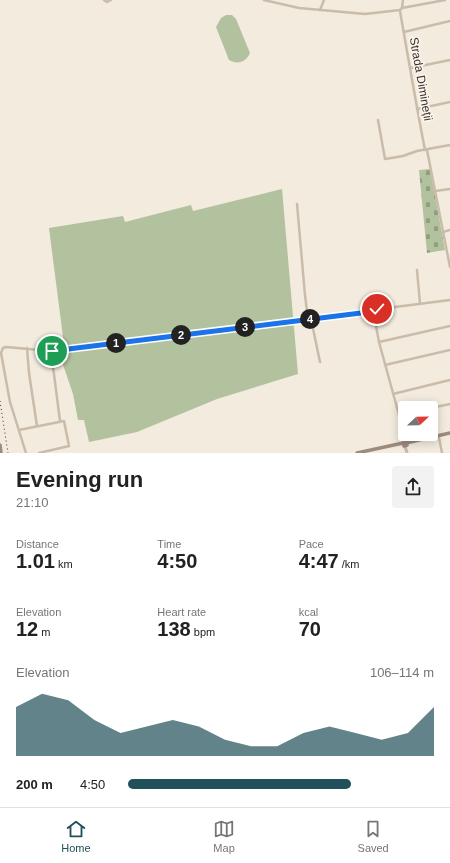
<!DOCTYPE html>
<meta charset="utf-8">
<style>
:root{--surface:#fff;--page:#f2f2f2;--text:#222;--muted:#767676;--line:#e0e0e0;--accent:#205059}
body{margin:0;font-family:Arial,sans-serif;background:var(--page);color:var(--text);height:100vh;display:flex;flex-direction:column;font-size:15px;white-space:nowrap}
*{box-sizing:border-box;margin:0}
p{font-size:13px;color:var(--muted)}
.icon{flex:none;width:22px;height:22px;fill:none;stroke:currentColor;stroke-width:2;stroke-linecap:round;stroke-linejoin:round}
.map{position:relative;height:453px;overflow:hidden}
.side{display:flex;flex-direction:column;background:var(--surface);flex:1}
.side>*{flex:none}
.needle{width:26px;rotate:68deg}
.tools{position:absolute;left:398px;top:401px;display:grid;gap:8px}
.tools a{display:grid;place-items:center;width:40px;height:40px;border-radius:4px;background:var(--surface);box-shadow:0 2px 10px #0003;font-size:20px}
.pin{position:absolute;display:grid;place-items:center;width:34px;height:34px;color:#fff;margin:-17px;border:2px solid #fff;border-radius:50%;box-shadow:0 1px 4px #0007}
.km{position:absolute;width:20px;height:20px;margin:-10px;border-radius:50%;background:#222;color:#fff;font-size:11px;line-height:20px;text-align:center}
.round{display:grid;place-items:center;flex:none;width:42px;height:42px;border-radius:4px;background:var(--page)}
.headline{display:flex;align-items:center;justify-content:space-between;height:68px;padding:0 16px}
h1{font-size:22px;font-weight:600;line-height:30px}
.figures{display:grid;grid-template-columns:repeat(3,1fr);gap:6px;height:68px;padding:4px 16px}
.figures div{display:grid;align-content:center}
.figures b{font-size:20px;font-weight:600}
.figures small{font-size:11px;font-weight:400}
.figures p{font-size:11px}
.chart{height:112px;padding:8px 16px}
.chart p{display:flex;justify-content:space-between}
.chart svg{width:100%;height:72px;margin-top:4px;fill:var(--accent);opacity:.7}
ul{padding:0 16px;list-style:none;font-size:13px}
li{display:grid;grid-template-columns:64px 48px 1fr;align-items:center;height:30px}
li i{height:10px;border-radius:5px;background:var(--accent)}
.menu{display:flex;justify-content:space-around;align-items:center;height:56px;border-top:1px solid var(--line);background:var(--surface);font-size:11px;color:var(--muted)}
.menu a{display:grid;justify-items:center;gap:2px}
.menu .current{color:var(--accent)}
.map>svg:first-child{display:block}
.grass{fill:#b2c19e}
.cemetery{fill:url(#cemetery-stones)}
.lines{fill:none;stroke-linecap:round;stroke-linejoin:round}
.minor{stroke:#cabcaa;stroke-width:2.5}
.tertiary{stroke:#cabcaa;stroke-width:3}
.secondary{stroke:#9e8b7c;stroke-width:3.5}
.rail{stroke:#382f2a;stroke-width:1;stroke-dasharray:1 3;stroke-linecap:butt}
.route-casing{stroke:#fff;stroke-width:8}
.route{stroke:#1a73e8;stroke-width:5}
.labels{text-anchor:middle;dominant-baseline:central;stroke-width:3.5;stroke-linejoin:round;paint-order:stroke}
.street-label{font-size:12px;fill:#382f2a;stroke:#faf4eb}
</style>
<div class="map">
<svg width="450" height="453" viewBox="0 0 450 453">
<defs>
<pattern id="cemetery-stones" width="16" height="16" patternUnits="userSpaceOnUse"><rect width="16" height="16" fill="#b2c19e"/><path d="M2 7V4a2 2 0 0 1 4 0v3zM10 15v-3a2 2 0 0 1 4 0v3z" fill="#929d81"/></pattern>
</defs>
<rect width="100%" height="100%" fill="#f2ebde"/>
<!-- grass -->
<g class="grass">
<path d="M226,15h6l4,4 14,34c-4,9 -12,12 -21,7l-13,-33 5,-9z"/>
<polygon points="282,189 298,374 217,399 137,432 89,442 84,420 78,420 73,394 59,353 64,345 49,228 123,216 125,222 191,205 193,211"/>
</g>
<!-- cemetery -->
<polygon class="cemetery" points="430,169 445,250 427,253 419,170"/>
<g class="lines">
<!-- minor -->
<g class="minor">
<polyline points="104,0 107,2 111,0"/>
<polyline points="264,0 299,8 365,14 400,10 402,8 445,0"/>
<polyline points="402,8 403,0"/>
<polyline points="320,10 324,0"/>
<path d="M400,11c8,46 16,93 25,139"/>
<polyline points="404,32 450,21"/>
<polyline points="411,68 450,60"/>
<polyline points="417,109 450,102"/>
<polyline points="378,120 385,159 403,156 417,151 450,145"/>
<polyline points="427,150 450,267"/>
<polyline points="435,191 450,189"/>
<polyline points="297,204 305,295 307,311 311,319 320,362"/>
<polyline points="443,232 450,230"/>
<polyline points="417,270 420,304"/>
<polyline points="378,308 375,310 374,315 379,342 402,426 405,442"/>
<polyline points="369,312 371,308 375,307 395,307 450,300"/>
<polyline points="379,342 450,326"/>
<polyline points="27,348 29,373 37,426"/>
<polyline points="51,351 60,421"/>
<polyline points="385,365 450,350"/>
<polyline points="393,394 450,380"/>
<polyline points="431,408 450,404"/>
<polyline points="399,416 405,414"/>
<polyline points="19,430 64,421 69,446 39,453"/>
<polyline points="439,438 442,453"/>
<polyline points="26,453 10,402 1,353 3,348 6,347 51,351 62,350 369,312 373,313"/>
</g>
<!-- tertiary -->
<polyline class="tertiary" points="405,446 407,453"/>
<!-- secondary -->
<g class="secondary">
<polygon points="406,442 407,445 404,446 403,443"/>
<polyline points="406,443 450,433"/>
<polyline points="0,445 1,453"/>
<polyline points="357,453 403,443"/>
</g>
<!-- rail -->
<polyline class="rail" points="0,401 8,453"/>
</g>
<g class="lines">
<defs>
<polyline id="route" points="52,351 369,312 373,313 377,309"/>
</defs>
<!-- route casing -->
<use href="#route" class="route-casing"/>
<!-- route -->
<use href="#route" class="route"/>
</g>
<g class="labels">
<!-- street labels -->
<g class="street-label">
<text transform="translate(421 79) rotate(80)">Strada Dimineții</text>
</g>
</g>
</svg>
<div class="tools">
<a><svg class="needle" viewBox="-14 -14 28 28"><path d="M0-13l5 13h-10z" fill="#e53935"/><path d="M0 13l5-13h-10z" fill="#767676"/></svg></a>
</div>
<div class="pin" style="left:52px;top:351px;background:#1e9e55"><svg class="icon" aria-label="arrive" viewBox="0 0 24 24"><path d="M6 21V4h12l-3 4 3 4H6"/></svg></div>
<div class="pin" style="left:377px;top:309px;background:#d93025"><svg class="icon" aria-label="check" viewBox="0 0 24 24"><path d="M5 12l5 5 9-10"/></svg></div>
<b class="km" style="left:116px;top:343px">1</b>
<b class="km" style="left:181px;top:335px">2</b>
<b class="km" style="left:245px;top:327px">3</b>
<b class="km" style="left:310px;top:319px">4</b>
</div>
<section class="side">
<div class="headline"><div><h1>Evening run</h1><p>21:10</p></div><a class="round"><svg class="icon" aria-label="share" viewBox="0 0 24 24"><path d="M12 15V3M7 8l5-5 5 5M5 13v7h14v-7"/></svg></a></div>
<div class="figures">
<div><p>Distance</p><b>1.01<small> km</small></b></div>
<div><p>Time</p><b>4:50</b></div>
<div><p>Pace</p><b>4:47<small> /km</small></b></div>
</div>
<div class="figures">
<div><p>Elevation</p><b>12<small> m</small></b></div>
<div><p>Heart rate</p><b>138<small> bpm</small></b></div>
<div><p>kcal</p><b>70</b></div>
</div>
<div class="chart"><p><span>Elevation</span>106–114 m</p>
<svg viewBox="0 0 160 44" preserveAspectRatio="none"><path d="M0 44V14L10 6L20 10L30 22L40 30L50 26L60 22L70 26L80 34L90 38L100 38L110 30L120 26L130 30L140 34L150 30L160 14V44z"/></svg>
</div>
<ul>
<li><b>200 m</b>4:50<i style="width:73%"></i></li>
</ul>
</section>
<nav class="menu">
<a class="current"><svg class="icon" aria-label="home" viewBox="0 0 24 24"><path d="M3 11l9-7 9 7M6 9v11h12V9"/></svg>Home</a>
<a><svg class="icon" aria-label="map" viewBox="0 0 24 24"><path d="M3 6l6-2 6 2 6-2v14l-6 2-6-2-6 2zM9 4v14M15 6v14"/></svg>Map</a>
<a><svg class="icon" aria-label="saved" viewBox="0 0 24 24"><path d="M7 4h10v16l-5-4-5 4z"/></svg>Saved</a>
</nav>
